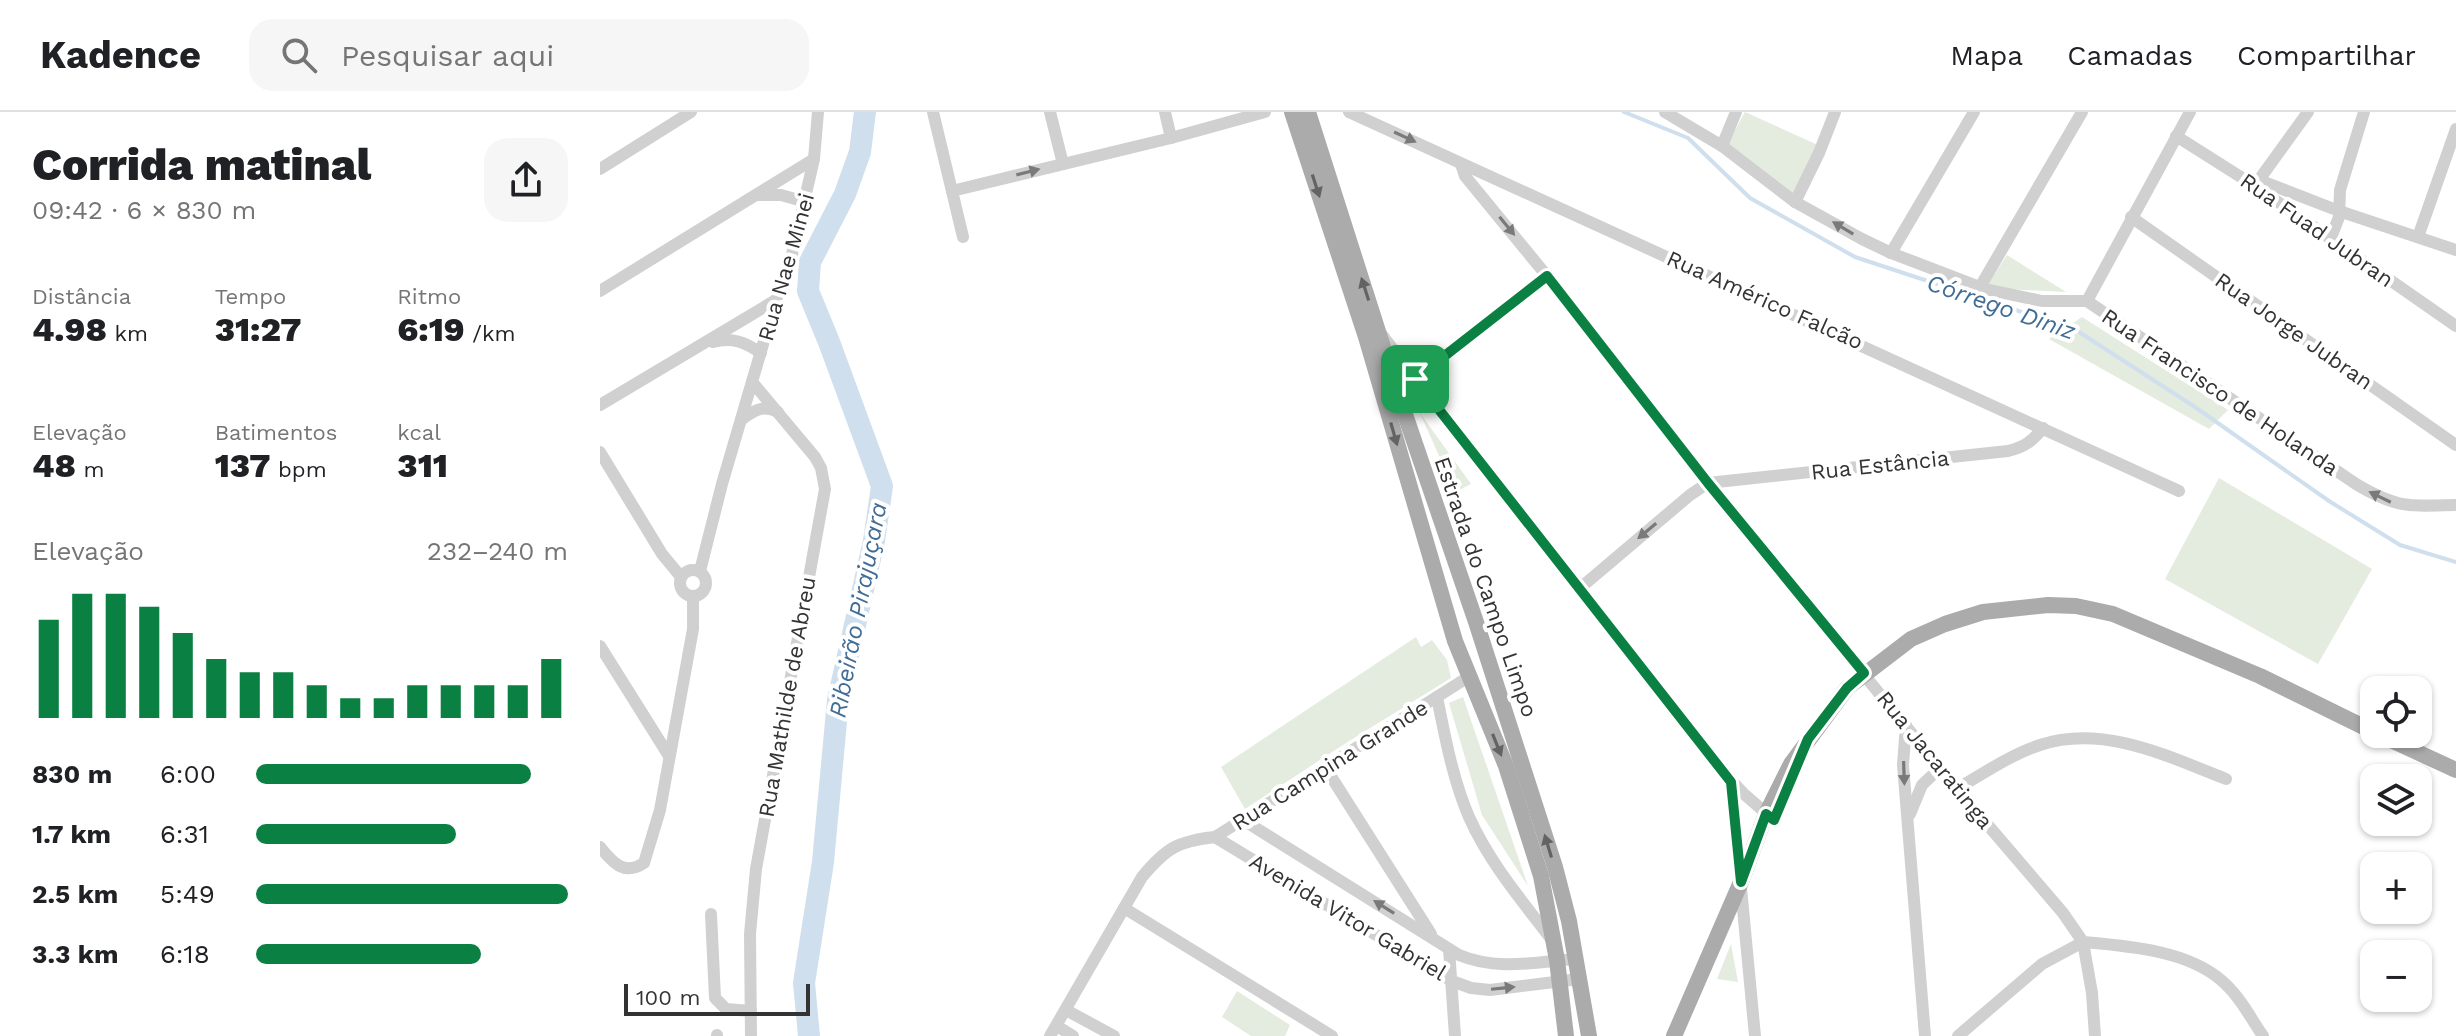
<!DOCTYPE html>
<html lang="pt">
<meta charset="utf-8">
<style>
:root{--surface:#fff;--page:#f6f6f6;--text:#202124;--muted:#757577;--line:#e0e0e0;--accent:#0b8043}
body{margin:0;font-family:"Work Sans",sans-serif;background:var(--page);color:var(--text);height:100vh;display:flex;flex-direction:column;font-size:30px;white-space:nowrap}
*{box-sizing:border-box;margin:0}
p{font-size:26px;color:var(--muted)}
.icon{flex:none;width:44px;height:44px;fill:none;stroke:currentColor;stroke-width:2;stroke-linecap:round;stroke-linejoin:round}
.map{position:relative;flex:1;overflow:hidden}
.details{display:flex;flex-direction:column;background:var(--surface);width:600px}
.details>*{flex:none}
.buttons{position:absolute;left:1760px;top:564px;display:grid;gap:16px}
.buttons a{display:grid;place-items:center;width:72px;height:72px;border-radius:16px;background:var(--surface);box-shadow:0 2px 6px #0004;font-size:40px}
.scale{position:absolute;left:24px;bottom:20px;width:186px;box-sizing:border-box;padding-left:8px;border:4px solid #333;border-top:0;font-size:22px;line-height:28px;white-space:nowrap;color:#333;-webkit-text-stroke:6px #fff;paint-order:stroke}
.pin{position:absolute;display:grid;place-items:center;width:68px;height:68px;color:#fff;margin:-34px;border-radius:16px;box-shadow:0 4px 12px #0006}
.round{display:grid;place-items:center;flex:none;width:84px;height:84px;border-radius:24px;background:var(--page)}
.summary{display:flex;align-items:center;justify-content:space-between;height:136px;padding:0 32px}
h1{font-size:44px;font-weight:800;line-height:60px}
.stats{display:grid;grid-template-columns:repeat(3,1fr);gap:12px;height:136px;padding:8px 32px}
.stats div{display:grid;align-content:center}
.stats b{font-size:34px;font-weight:800}
.stats small{font-size:22px;font-weight:400}
.stats p{font-size:22px}
.chart{height:224px;padding:16px 32px}
.chart p{display:flex;justify-content:space-between}
.chart svg{width:100%;height:144px;margin-top:8px;stroke:var(--accent);stroke-width:6}
ul{padding:0 32px;list-style:none;font-size:26px}
li{display:grid;grid-template-columns:128px 96px 1fr;align-items:center;height:60px}
li i{height:20px;border-radius:10px;background:var(--accent)}
header{display:flex;align-items:center;gap:48px;box-sizing:border-box;height:112px;padding:0 40px;background:var(--surface);border-bottom:2px solid var(--line)}
header strong{font-size:38px}
nav{display:flex;gap:44px;margin-inline-start:auto;font-size:28px}
.search{width:560px;height:72px;background:var(--page);display:flex;align-items:center;gap:20px;box-sizing:border-box;padding:0 28px;border-radius:24px;color:var(--muted);font-size:30px}
main{display:flex;flex:1;min-height:0}
.map>svg:first-child{display:block}
.green{fill:#e4ebdf}
.lines{fill:none;stroke-linecap:round;stroke-linejoin:round}
.stream{stroke:#cfdfed;stroke-width:4}
.river{stroke:#cfdfed;stroke-width:22}
.minor{stroke:#d0d0d0;stroke-width:12}
.major{stroke:#ababab;stroke-width:16}
.oneway{fill:#7a7a7a}
.oneway2{fill:#636363}
.route-casing{stroke:#fff;stroke-width:16}
.route{stroke:#0b8043;stroke-width:10}
.labels{text-anchor:middle;dominant-baseline:central;stroke-width:8;stroke-linejoin:round;paint-order:stroke}
.street-label{font-size:22px;fill:#333;stroke:#fff}
.water-label{font-size:24px;font-style:italic;fill:#406c95;stroke:#fff}
</style>
<header>
<strong>Kadence</strong>
<div class="search"><svg class="icon" aria-label="search" viewBox="0 0 24 24"><circle cx="10" cy="10" r="6"/><path d="M15 15l6 6"/></svg>Pesquisar aqui</div>
<nav><a>Mapa</a><a>Camadas</a><a>Compartilhar</a></nav>
</header>
<main>
<section class="details">
<div class="summary"><div><h1>Corrida matinal</h1><p>09:42 · 6 × 830 m</p></div><a class="round"><svg class="icon" aria-label="share" viewBox="0 0 24 24"><path d="M12 15V3M7 8l5-5 5 5M5 13v7h14v-7"/></svg></a></div>
<div class="stats">
<div><p>Distância</p><b>4.98<small> km</small></b></div>
<div><p>Tempo</p><b>31:27</b></div>
<div><p>Ritmo</p><b>6:19<small> /km</small></b></div>
</div>
<div class="stats">
<div><p>Elevação</p><b>48<small> m</small></b></div>
<div><p>Batimentos</p><b>137<small> bpm</small></b></div>
<div><p>kcal</p><b>311</b></div>
</div>
<div class="chart"><p><span>Elevação</span>232–240 m</p>
<svg viewBox="0 0 160 44" preserveAspectRatio="none"><path d="M5 44V14M15 44V6M25 44V6M35 44V10M45 44V18M55 44V26M65 44V30M75 44V30M85 44V34M95 44V38M105 44V38M115 44V34M125 44V34M135 44V34M145 44V34M155 44V26"/></svg>
</div>
<ul>
<li><b>830 m</b>6:00<i style="width:88%"></i></li>
<li><b>1.7 km</b>6:31<i style="width:64%"></i></li>
<li><b>2.5 km</b>5:49<i style="width:100%"></i></li>
<li><b>3.3 km</b>6:18<i style="width:72%"></i></li>
</ul>
</section>
<div class="map">
<svg width="1856" height="924" viewBox="0 0 1856 924">
<rect width="100%" height="100%" fill="#fff"/>
<!-- green -->
<g class="green">
<polygon points="1145,0 1218,33 1191,86 1127,33"/>
<polygon points="1407,143 1466,180 1385,176"/>
<polygon points="1482,205 1628,298 1609,317 1449,227"/>
<polygon points="820,301 871,372 855,380"/>
<polygon points="1619,366 1772,457 1718,552 1565,467"/>
<polygon points="816,525 821,535 832,528 847,548 851,566 746,631 645,697 621,655"/>
<polygon points="863,585 928,774 882,703 849,591"/>
<polygon points="1131,832 1138,870 1117,867"/>
<polygon points="637,879 690,913 685,924 651,924 622,905"/>
</g>
<g class="lines">
<!-- stream -->
<polyline class="stream" points="1024,0 1088,26 1150,86 1255,145 1476,218 1595,295 1729,389 1800,433 1856,450"/>
<!-- river -->
<polyline class="river" points="209,924 204,871 223,750 238,588 274,429 282,374 229,230 208,179 210,150 245,82 260,40 265,0"/>
<!-- minor -->
<g class="minor">
<polyline points="333,0 363,125"/>
<polyline points="450,0 463,52"/>
<polyline points="565,0 571,26"/>
<polyline points="749,0 1579,379"/>
<path d="M1065,0l57,34 73,56 67,37 29,14 94,36 57,12h45l269,183c42,25 53,22 100,21"/>
<polyline points="1576,24 1655,74 1856,214"/>
<polyline points="1122,34 1136,0"/>
<polyline points="861,52 865,64 947,164 1108,371 1357,677 1463,801 1483,830 1492,881 1495,924"/>
<polyline points="0,57 91,0"/>
<polyline points="1659,68 1739,99 1856,138"/>
<polyline points="1656,72 1708,0"/>
<polyline points="352,79 571,26 665,0"/>
<polyline points="156,83 181,83 206,90"/>
<polyline points="1195,90 1219,41 1235,0"/>
<polyline points="1531,105 1856,333"/>
<polyline points="1818,125 1856,17"/>
<polyline points="1730,128 1739,105 1740,78 1764,0"/>
<polyline points="1291,141 1374,0"/>
<polyline points="1380,175 1482,0"/>
<polyline points="0,179 214,47"/>
<polyline points="1487,189 1590,0"/>
<polyline points="782,223 912,393 1118,654 1144,682 1174,708"/>
<path d="M113,230c19,-5 32,0 48,11"/>
<polyline points="798,282 947,164"/>
<polyline points="0,293 176,188"/>
<path d="M141,308c12,-9 22,-16 37,-8"/>
<polyline points="0,340 62,442 81,465"/>
<circle cx="93" cy="471" r="13"/>
<polyline points="100,459 122,372 176,188 190,151 214,47 218,0"/>
<path d="M979,477l111,-94 18,-12 300,-32c17,-4 24,-10 35,-23"/>
<polyline points="0,534 69,644"/>
<path d="M837,585c8,40 16,83 32,120 20,45 53,84 83,123"/>
<polyline points="1306,613 1303,653 1325,924"/>
<polyline points="725,655 831,822"/>
<polyline points="1131,670 1155,924"/>
<path d="M1357,677c27,-16 53,-34 83,-44 63,-21 127,11 186,34"/>
<polyline points="1310,702 1322,673 1341,655"/>
<path d="M643,708l216,135c38,16 76,7 117,4"/>
<polyline points="615,725 852,869 871,876 890,878 979,867"/>
<path d="M0,735c13,16 24,29 44,16l16,-53 33,-181v-32"/>
<polyline points="524,796 732,924"/>
<polyline points="111,802 115,886 126,897 151,899"/>
<path d="M1483,830c44,4 103,8 138,38 18,15 29,37 42,56"/>
<polyline points="849,837 855,924"/>
<polyline points="466,898 514,924"/>
<polyline points="457,914 473,924"/>
<polyline points="117,923 117,924"/>
<polyline points="151,924 150,822 156,757 225,377 221,356 215,345 153,271"/>
<path d="M450,924l92,-159c24,-29 36,-36 73,-40l255,-161"/>
<polyline points="1358,924 1442,852 1483,830"/>
</g>
<!-- major -->
<g class="major">
<polyline points="692,0 766,225 855,529 906,654 941,764 957,848 966,924"/>
<polyline points="708,0 798,282 876,510 955,755 969,809 989,924"/>
<polyline points="1778,622 1856,658"/>
<polyline points="1074,924 1141,770 1166,702 1191,652 1247,576 1311,527 1345,512 1383,500 1448,493 1476,494 1513,502 1660,564 1774,620"/>
</g>
</g>
<!-- one-way arrows -->
<defs><path id="oneway-solid" d="M-6-.8H1V-3.2L6.5 0L1 3.2V.8H-6Z" transform="scale(2)"/></defs>
<g class="oneway">
<use href="#oneway-solid" transform="translate(805 25) rotate(25)"/>
<use href="#oneway-solid" transform="translate(428 60) rotate(-14)"/>
<use href="#oneway-solid" transform="translate(907 114) rotate(51)"/>
<use href="#oneway-solid" transform="translate(1243 116) rotate(-149)"/>
<use href="#oneway-solid" transform="translate(1780 385) rotate(-154)"/>
<use href="#oneway-solid" transform="translate(1047 419) rotate(140)"/>
<use href="#oneway-solid" transform="translate(1304 661) rotate(88)"/>
<use href="#oneway-solid" transform="translate(784 795) rotate(-148)"/>
<use href="#oneway-solid" transform="translate(903 876) rotate(-6)"/>
</g>
<g class="oneway2">
<use href="#oneway-solid" transform="translate(716 74) rotate(72)"/>
<use href="#oneway-solid" transform="translate(765 177) rotate(-108)"/>
<use href="#oneway-solid" transform="translate(794 322) rotate(74)"/>
<use href="#oneway-solid" transform="translate(897 633) rotate(68)"/>
<use href="#oneway-solid" transform="translate(948 734) rotate(-107)"/>
</g>
<g class="lines">
<defs>
<polygon id="route" points="947,164 1108,371 1264,561 1247,576 1208,627 1174,708 1166,702 1141,770 1131,670 815,267"/>
</defs>
<!-- route casing -->
<use href="#route" class="route-casing"/>
<!-- route -->
<use href="#route" class="route"/>
</g>
<g class="labels">
<!-- street labels -->
<g class="street-label">
<text transform="translate(1717 118) rotate(35)">Rua Fuad Jubran</text>
<text transform="translate(186 155) rotate(-74)">Rua Nae Minei</text>
<text transform="translate(1165 188) rotate(24)">Rua Américo Falcão</text>
<text transform="translate(1694 219) rotate(35)">Rua Jorge Jubran</text>
<text transform="translate(1620 280) rotate(34)">Rua Francisco de Holanda</text>
<text transform="translate(1280 353) rotate(-6)">Rua Estância</text>
<text transform="translate(886 475) rotate(71)">Estrada do Campo Limpo</text>
<text transform="translate(187 585) rotate(-80)">Rua Mathilde de Abreu</text>
<text transform="translate(1335 648) rotate(51)">Rua Jacaratinga</text>
<text transform="translate(730 653) rotate(-32)">Rua Campina Grande</text>
<text transform="translate(748 805) rotate(31)">Avenida Vitor Gabriel</text>
</g>
<!-- water labels -->
<g class="water-label">
<text transform="translate(1401 195) rotate(19)">Córrego Diniz</text>
<text transform="translate(258 498) rotate(-79)">Ribeirão Pirajuçara</text>
</g>
</g>
</svg>
<div class="buttons">
<a><svg class="icon" aria-label="locate" viewBox="0 0 24 24"><circle cx="12" cy="12" r="6"/><path d="M12 2v4M12 18v4M2 12h4M18 12h4"/></svg></a>
<a><svg class="icon" aria-label="layers" viewBox="0 0 24 24"><path d="M12 4l9 5-9 5-9-5zM3 14l9 5 9-5"/></svg></a>
<a>+</a>
<a>−</a>
</div>
<div class="scale">100 m</div>
<div class="pin" style="left:815px;top:267px;background:#1e9e55"><svg class="icon" aria-label="arrive" viewBox="0 0 24 24"><path d="M6 21V4h12l-3 4 3 4H6"/></svg></div>
</div>
</main>
